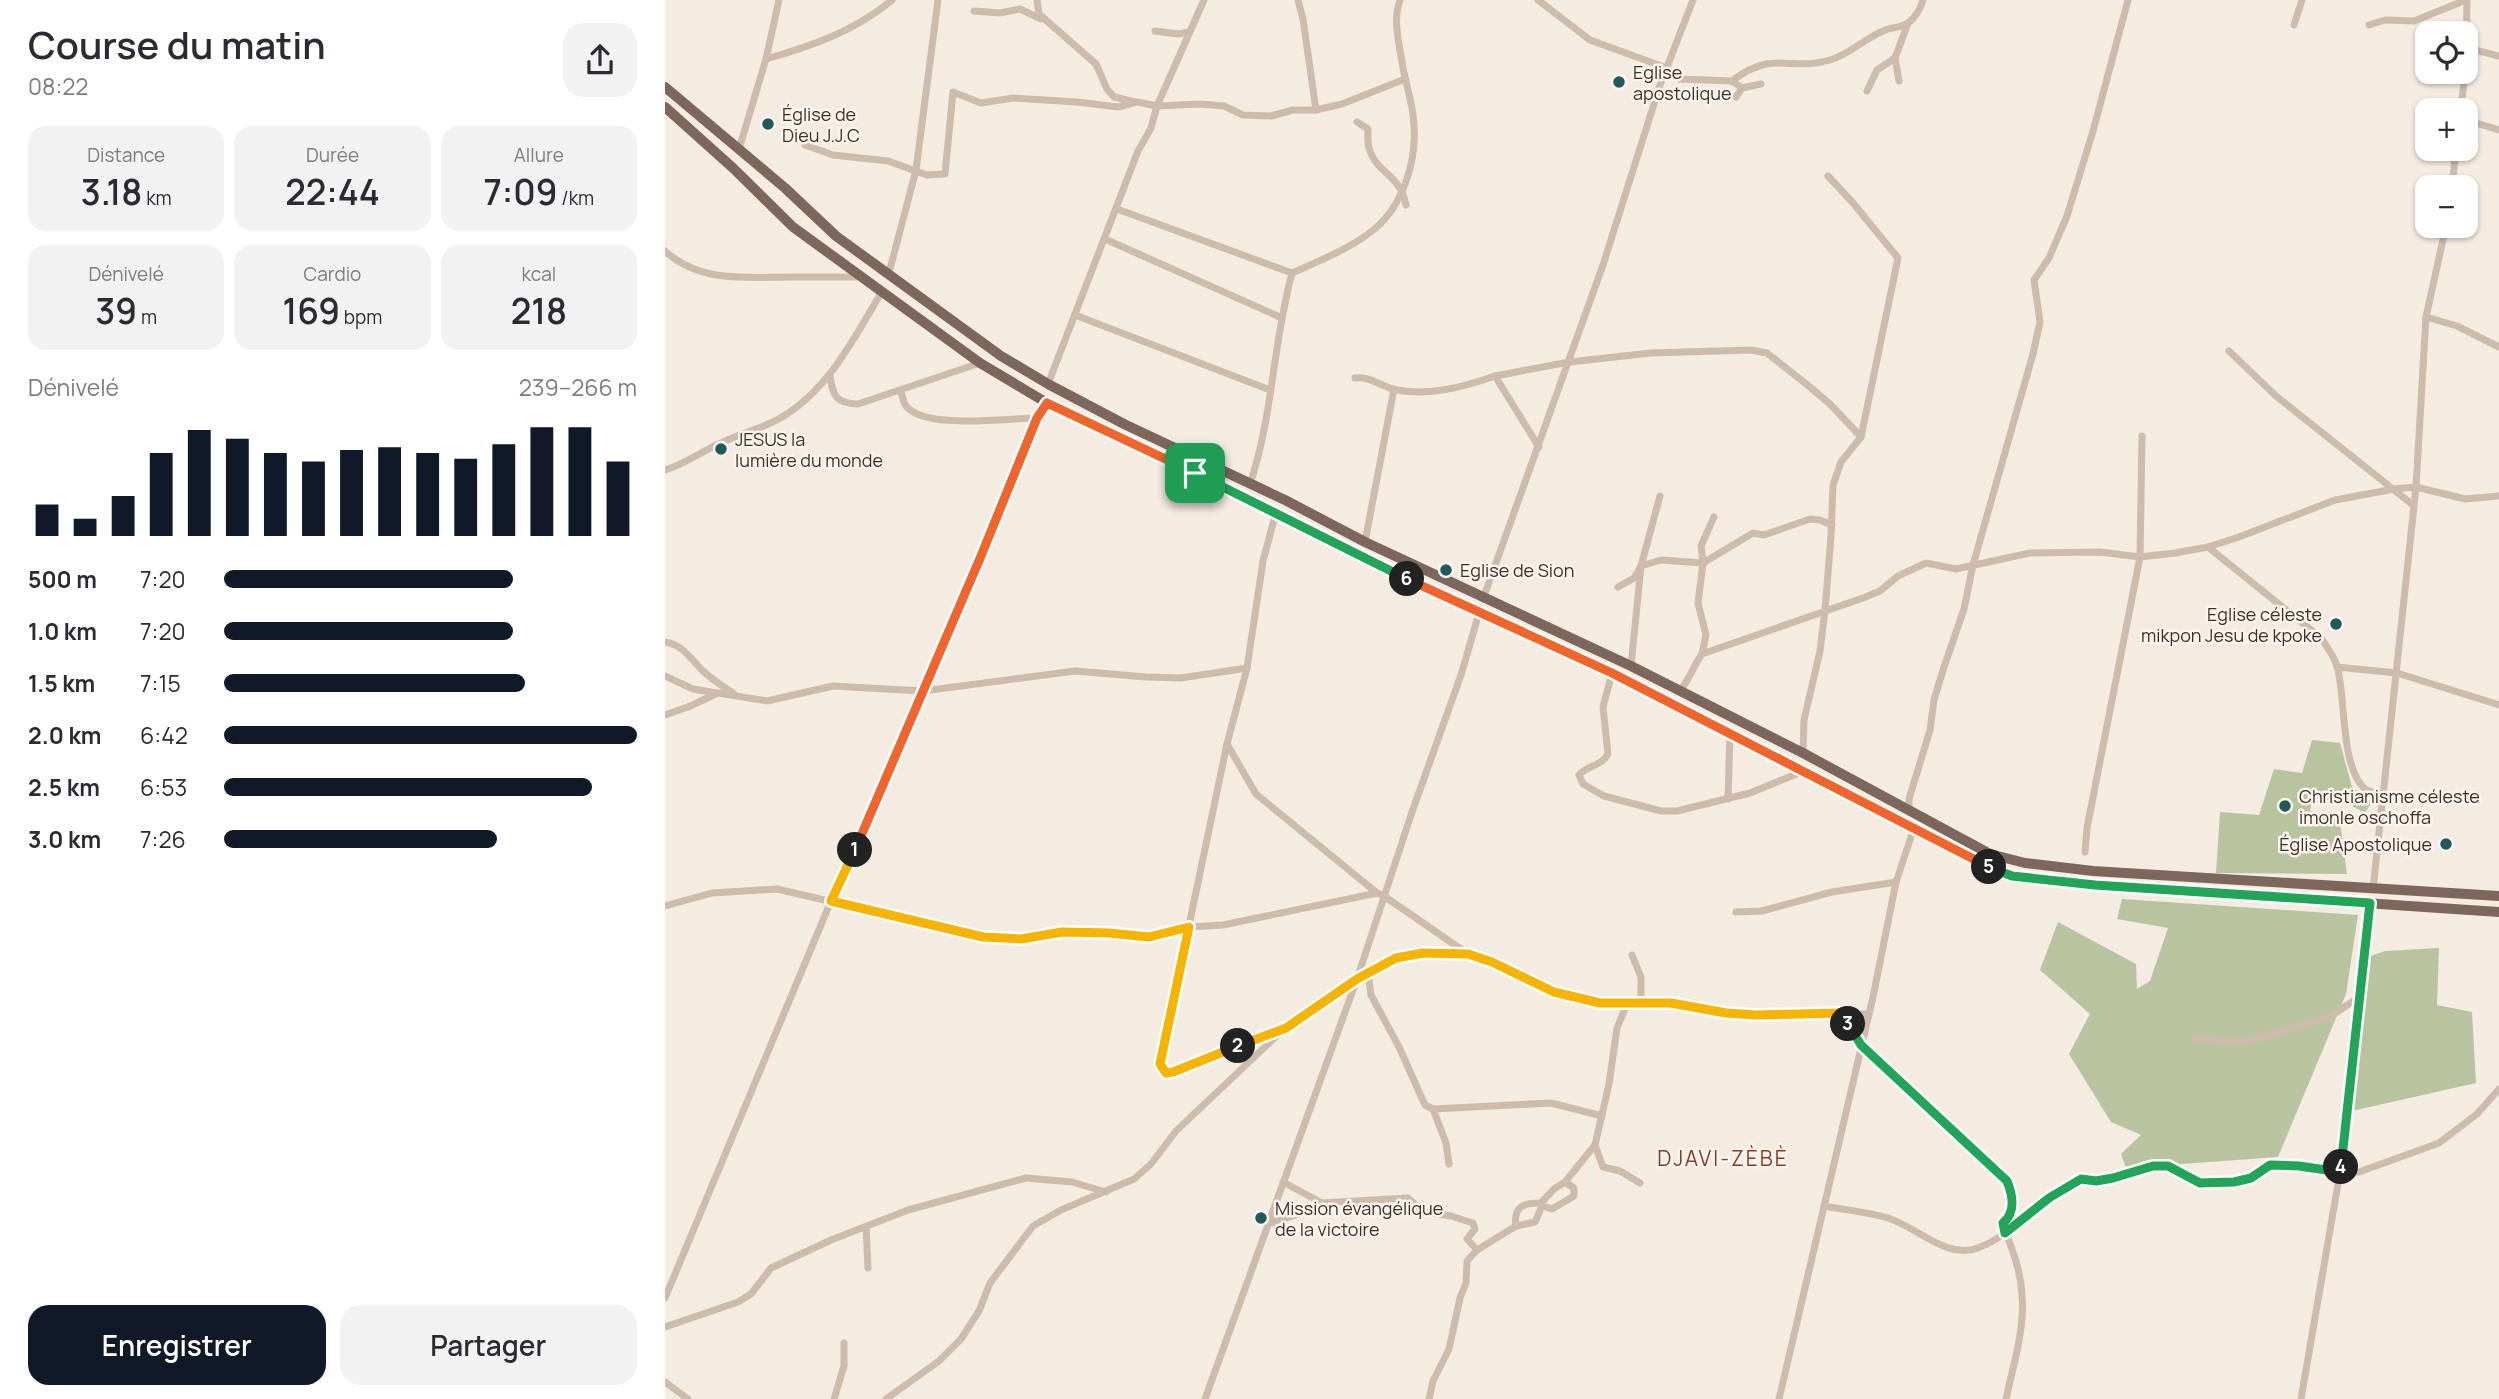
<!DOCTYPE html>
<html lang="fr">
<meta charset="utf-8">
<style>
:root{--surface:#fff;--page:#f2f2f3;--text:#2b2b33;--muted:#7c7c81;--accent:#111827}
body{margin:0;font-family:Manrope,sans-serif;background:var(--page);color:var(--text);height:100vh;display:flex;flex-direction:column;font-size:26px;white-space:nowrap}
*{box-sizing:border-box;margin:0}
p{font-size:23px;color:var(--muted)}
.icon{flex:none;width:38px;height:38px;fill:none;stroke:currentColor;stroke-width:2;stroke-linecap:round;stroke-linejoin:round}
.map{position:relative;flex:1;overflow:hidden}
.panel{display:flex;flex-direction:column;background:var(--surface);width:665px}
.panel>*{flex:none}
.controls{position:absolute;left:1750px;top:21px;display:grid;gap:14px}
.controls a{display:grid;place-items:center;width:63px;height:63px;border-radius:14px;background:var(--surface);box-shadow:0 2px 5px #0004;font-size:35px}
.pin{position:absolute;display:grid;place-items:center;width:60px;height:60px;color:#fff;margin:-30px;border-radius:14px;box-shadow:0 4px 10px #0006}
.km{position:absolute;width:35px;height:35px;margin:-18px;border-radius:50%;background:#222;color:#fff;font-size:19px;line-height:35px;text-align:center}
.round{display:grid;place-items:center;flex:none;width:74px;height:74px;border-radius:21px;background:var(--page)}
.head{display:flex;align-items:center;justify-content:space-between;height:119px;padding:0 28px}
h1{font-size:38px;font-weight:600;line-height:52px}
.stats{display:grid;grid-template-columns:repeat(3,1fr);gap:10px;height:119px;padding:7px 28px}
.stats div{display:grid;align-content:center;border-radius:18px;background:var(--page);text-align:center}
.stats b{font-size:35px;font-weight:600}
.stats small{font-size:19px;font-weight:400}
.stats p{font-size:19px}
.chart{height:196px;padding:14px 28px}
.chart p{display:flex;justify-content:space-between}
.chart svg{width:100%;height:126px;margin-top:7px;stroke:var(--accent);stroke-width:6}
.primary-button{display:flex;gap:14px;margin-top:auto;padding:14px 28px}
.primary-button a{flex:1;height:80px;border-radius:21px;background:var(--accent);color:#fff;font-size:28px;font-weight:600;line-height:80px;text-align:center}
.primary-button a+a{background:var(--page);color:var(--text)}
ul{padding:0 28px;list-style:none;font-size:23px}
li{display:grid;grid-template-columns:112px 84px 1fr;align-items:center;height:52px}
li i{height:18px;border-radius:9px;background:var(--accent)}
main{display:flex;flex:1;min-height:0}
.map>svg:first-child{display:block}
.green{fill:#b8c4a0}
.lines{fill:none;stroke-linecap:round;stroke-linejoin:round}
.street{stroke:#cdbbac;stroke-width:7}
.primary{stroke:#7d675c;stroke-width:10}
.split-1-casing{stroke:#fff;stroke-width:14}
.split-2-casing{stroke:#fff;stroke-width:14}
.split-3-casing{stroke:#fff;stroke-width:14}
.split-4-casing{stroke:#fff;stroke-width:14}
.split-5-casing{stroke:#fff;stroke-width:14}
.split-6-casing{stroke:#fff;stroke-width:14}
.split-7-casing{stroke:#fff;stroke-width:14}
.split-1{stroke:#f0652b;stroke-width:9}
.split-2{stroke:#f5b400;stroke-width:9}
.split-3{stroke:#f5b400;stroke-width:9}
.split-4{stroke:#22a559;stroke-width:9}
.split-5{stroke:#22a559;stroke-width:9}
.split-6{stroke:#f0652b;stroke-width:9}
.split-7{stroke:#22a559;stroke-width:9}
.poi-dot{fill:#1f5a5e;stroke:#fbf5ee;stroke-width:2.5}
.labels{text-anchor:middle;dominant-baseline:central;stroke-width:5;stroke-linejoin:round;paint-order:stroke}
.poi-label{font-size:18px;fill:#3b302b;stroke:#fbf5ee;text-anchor:start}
.quarter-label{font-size:21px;letter-spacing:2px;fill:#8c3b22;stroke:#fbf5ee}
</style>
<main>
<section class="panel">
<div class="head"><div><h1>Course du matin</h1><p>08:22</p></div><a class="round"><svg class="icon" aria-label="share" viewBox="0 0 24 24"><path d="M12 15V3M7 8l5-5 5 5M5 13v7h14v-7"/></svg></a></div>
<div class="stats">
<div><p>Distance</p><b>3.18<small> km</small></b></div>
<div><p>Durée</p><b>22:44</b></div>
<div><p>Allure</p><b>7:09<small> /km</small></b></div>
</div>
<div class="stats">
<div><p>Dénivelé</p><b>39<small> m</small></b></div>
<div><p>Cardio</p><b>169<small> bpm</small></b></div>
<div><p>kcal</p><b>218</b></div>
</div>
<div class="chart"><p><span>Dénivelé</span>239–266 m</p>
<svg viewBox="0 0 160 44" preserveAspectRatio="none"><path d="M5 44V33M15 44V38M25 44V30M35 44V15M45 44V7M55 44V10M65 44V15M75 44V18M85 44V14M95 44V13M105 44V15M115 44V17M125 44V12M135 44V6M145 44V6M155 44V18"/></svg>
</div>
<ul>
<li><b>500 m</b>7:20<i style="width:70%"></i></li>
<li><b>1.0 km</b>7:20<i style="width:70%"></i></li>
<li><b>1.5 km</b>7:15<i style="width:73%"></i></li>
<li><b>2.0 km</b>6:42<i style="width:100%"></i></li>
<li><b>2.5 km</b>6:53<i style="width:89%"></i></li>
<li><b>3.0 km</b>7:26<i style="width:66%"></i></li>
</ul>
<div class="primary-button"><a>Enregistrer</a><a>Partager</a></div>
</section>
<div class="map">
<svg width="1834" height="1399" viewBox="0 0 1834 1399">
<rect width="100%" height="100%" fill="#f4ebe1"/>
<!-- green -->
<g class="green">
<polygon points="1647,740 1675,743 1687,787 1707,802 1700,813 1683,804 1647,797 1645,811 1675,821 1682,874 1551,873 1555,812 1594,815 1609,769 1637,773"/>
<polygon points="1457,899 1693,915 1681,994 1613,1157 1461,1168 1456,1154 1476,1135 1446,1122 1404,1054 1425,1014 1375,970 1393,922 1471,964 1472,989 1485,981 1503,928 1452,919"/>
<polygon points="1774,948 1772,1005 1807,1012 1811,1083 1678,1113 1697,959 1720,951"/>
</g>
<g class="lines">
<!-- street -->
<g class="street">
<polyline points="372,0 374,14 431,64 442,89 449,97 470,102"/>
<polyline points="633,0 638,19 651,110"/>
<polyline points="873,0 925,40 1002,68 1014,79 1067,81 1077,88"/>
<polyline points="309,11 335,13 355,9 376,19"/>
<polyline points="1629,25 1637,0"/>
<polyline points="1704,25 1720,20 1749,21 1801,0"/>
<polyline points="490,31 513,34 524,32"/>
<polyline points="1802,48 1834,56"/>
<path d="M101,59c46,-13 89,-28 126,-59"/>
<polyline points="1801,62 1802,0"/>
<path d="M1067,81c41,-32 58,-9 98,-21 20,-6 34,-21 53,-29 7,-4 19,-3 25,-8 7,-5 13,-15 15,-23"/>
<polyline points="1234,81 1230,58 1243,23"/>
<polyline points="1202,91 1212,70 1230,58"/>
<polyline points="1071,97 1077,88 1096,84"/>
<polyline points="1796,110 1800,72"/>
<polyline points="1801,120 1834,130"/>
<path d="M692,122l11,7c0,7 -1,16 2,22 8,23 30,23 36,54"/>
<polyline points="140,145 168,155 223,161 262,175 280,174 288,92 316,103 348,98 412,102 453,107 472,102 492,106 535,104 559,106 578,115 606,116 628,110 651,110 677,104 740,79"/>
<polyline points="74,149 101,59 114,0"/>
<polyline points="1163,176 1188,203 1233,258 1196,437"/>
<polyline points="1787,187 1791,149"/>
<path d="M452,209l175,64c23,-10 56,-24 76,-39 36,-25 51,-77 45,-119 -2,-16 -7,-31 -10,-47 -3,-22 -11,-46 -3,-68"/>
<polyline points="440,239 617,318"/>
<path d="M0,251c36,33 84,26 130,26 22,0 44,0 66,0"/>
<polyline points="224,273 251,170 273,0"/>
<polyline points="410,315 605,390"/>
<polyline points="1761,317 1792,326 1834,347"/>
<polyline points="1564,351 1611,396 1748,505"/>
<path d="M165,375c3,21 5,28 28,29l122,-41"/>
<path d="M690,378c16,-2 26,9 42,12 34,6 66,-3 98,-14"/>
<polyline points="383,384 473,151 486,128 492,106 539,0"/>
<path d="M236,390c1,5 2,12 5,16 19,24 102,12 131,12"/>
<polyline points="874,447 830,376 904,362 986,353 1086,350 1102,353 1140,383 1165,404 1196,437 1176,462 1168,485 1166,536 1160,610 1155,651 1139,720 1138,753"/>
<path d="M0,470c21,-6 38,-20 58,-28 19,-9 41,-14 59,-25 47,-28 72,-79 99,-124"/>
<path d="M585,484c23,-68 23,-142 42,-211"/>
<polyline points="611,512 598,561 582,668 562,744 495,1064 501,1073 508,1072 616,1029"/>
<polyline points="700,542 729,389"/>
<path d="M1543,547l113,91c6,9 13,18 16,28 9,30 3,99 27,122 5,4 14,6 20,8"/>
<polyline points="953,587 969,578 976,566 996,560 1038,563 1088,533 1099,535 1145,519 1155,520 1167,525"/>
<polyline points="818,599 938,265 995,85 1028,0"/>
<path d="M0,642c18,3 24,15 36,27 9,9 21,17 32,24"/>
<polyline points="1037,654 1041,635 1033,603 1038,563 1036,546 1049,517"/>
<polyline points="966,666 976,566 995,496"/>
<polyline points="1672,667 1732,673 1834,705"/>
<path d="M947,673l-9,34 5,47c-6,12 -21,11 -29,21l4,9 21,12 57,15h16l73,-18 54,-22"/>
<polyline points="0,676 28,689 52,693"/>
<path d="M1015,691c10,-13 13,-24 22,-37l161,-56 17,-7 18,-15 28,-13 30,6 74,-16 70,-1 40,5 35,-4 33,-6 31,-10 96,-37 59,-11 22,-2 49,12 34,-3"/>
<polyline points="0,715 23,707 53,693 102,701 168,686 258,691 410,671 481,677 516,678 582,668"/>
<polyline points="562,744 591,794 712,893 719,896 803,954 826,962 889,992 907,998 935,1003 1024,1005 1061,1013 1090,1015 1204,1014"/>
<polyline points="1063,799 1065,733"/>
<polyline points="1244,811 1244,799 1265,730 1269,700 1278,670 1299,609 1308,565 1368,354 1375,322 1369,280 1384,258 1402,216 1428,131 1463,0"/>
<polyline points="1420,852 1422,828 1475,557 1477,436"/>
<polyline points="1708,889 1751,487 1761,317 1781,226"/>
<polyline points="0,906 47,893 112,889 318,937 356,939 397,932 445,933 484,937 524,927 558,925 712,893"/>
<polyline points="1071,912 1097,911 1167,892 1231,882"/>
<polyline points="967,955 976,977 976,1004"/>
<polyline points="703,973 706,995 734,1047 760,1105 768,1109 886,1103 937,1116"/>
<path d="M1176,1013l20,32 138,128 12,19 -1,25 -7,9c9,22 18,45 19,69 3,34 -9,71 -16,104"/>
<polyline points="1531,1039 1580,1042 1665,1017 1694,997"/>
<polyline points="768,1109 781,1143 784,1164"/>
<polyline points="930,1145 938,1167 955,1171 975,1183"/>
<polyline points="618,1182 657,1203"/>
<path d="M1159,1206c21,4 44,6 64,12 29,9 59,42 90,30 27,-10 48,-33 71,-50 10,-7 22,-13 32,-19l15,2 17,-3 40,-12h15l32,17 34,-1 17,-4 19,-13 89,7 80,-29 38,-29 22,-25"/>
<polyline points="602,1224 647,1210 657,1203 743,1198 758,1212 786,1216 808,1223 810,1229 802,1239 812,1250"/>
<polyline points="851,1226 870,1222 877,1206 887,1209 909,1196 909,1188 900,1182"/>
<polyline points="201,1227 203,1268"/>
<polyline points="0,1298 166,901 208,810 316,557 372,418 382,403"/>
<polyline points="0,1327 73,1302 86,1294 106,1268 166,1240 243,1210 361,1178 407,1182 441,1192"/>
<polyline points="0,1382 23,1399"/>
<polyline points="169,1399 179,1366 179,1343"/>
<polyline points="221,1399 274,1361 296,1339 314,1311 325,1283 368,1226 396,1210 469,1179 486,1164 511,1131 620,1028 692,979 731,958 758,953 803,954"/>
<polyline points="540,1399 692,979 747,812 796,675 814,613"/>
<path d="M764,1399l4,-18 16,-32 11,-51 6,-15 1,-22 10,-11 39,-24c-3,-18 7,-24 25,-23l13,-14 11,-7 30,-37 14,-61 8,-56 10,-24"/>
<polyline points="1114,1399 1208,997 1231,882 1249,828"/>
<polyline points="1636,1399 1675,1172 1705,903"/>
</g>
<!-- primary -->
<g class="primary">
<polyline points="0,87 120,188 171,236 336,356 383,384 459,424 620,500 700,542 966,666 1138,753 1325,854 1360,863 1428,871 1834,896"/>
<polyline points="0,107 68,168 128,227 315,363 382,403 581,497 697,558 814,613 947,673 1221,812 1319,865 1347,876 1430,885 1834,912"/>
</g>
</g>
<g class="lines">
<defs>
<polyline id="split-1" points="190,850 316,556 372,418 382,403 530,473"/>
<polyline id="split-2" points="190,850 166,901 318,937 356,939 397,932 444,933 484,937 524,927 495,1064 501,1073 508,1072 573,1046"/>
<polyline id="split-3" points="573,1046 621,1028 692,979 731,958 758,953 803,954 827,962 889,992 935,1003 1006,1003 1061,1013 1090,1015 1176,1013 1183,1024"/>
<path id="split-4" d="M1183,1024l13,21 146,136c6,15 9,31 -4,42l2,10 44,-35 32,-19 15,2 17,-3 40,-12h15l32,17 34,-1 17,-4 19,-13 29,1 41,6 1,-5"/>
<polyline id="split-5" points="1324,867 1347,876 1430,885 1705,903 1676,1167"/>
<polyline id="split-6" points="742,579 947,673 1324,867"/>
<polyline id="split-7" points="530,473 742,579"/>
</defs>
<!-- split-1 casing -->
<use href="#split-1" class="split-1-casing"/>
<!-- split-2 casing -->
<use href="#split-2" class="split-2-casing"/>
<!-- split-3 casing -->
<use href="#split-3" class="split-3-casing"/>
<!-- split-4 casing -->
<use href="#split-4" class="split-4-casing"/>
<!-- split-5 casing -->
<use href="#split-5" class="split-5-casing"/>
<!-- split-6 casing -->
<use href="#split-6" class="split-6-casing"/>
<!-- split-7 casing -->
<use href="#split-7" class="split-7-casing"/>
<!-- split-1 -->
<use href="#split-1" class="split-1"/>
<!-- split-2 -->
<use href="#split-2" class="split-2"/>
<!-- split-3 -->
<use href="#split-3" class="split-3"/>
<!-- split-4 -->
<use href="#split-4" class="split-4"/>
<!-- split-5 -->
<use href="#split-5" class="split-5"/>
<!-- split-6 -->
<use href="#split-6" class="split-6"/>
<!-- split-7 -->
<use href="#split-7" class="split-7"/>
</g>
<!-- markers -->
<g class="poi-dot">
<circle cx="954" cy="82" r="7"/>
<circle cx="103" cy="124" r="7"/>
<circle cx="56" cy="449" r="7"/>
<circle cx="781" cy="570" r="7"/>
<circle cx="1671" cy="624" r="7"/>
<circle cx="1620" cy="806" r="7"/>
<circle cx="1781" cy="844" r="7"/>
<circle cx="596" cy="1218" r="7"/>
</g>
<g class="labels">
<!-- poi labels -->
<g class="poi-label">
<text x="968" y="72">Eglise<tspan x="968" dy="21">apostolique</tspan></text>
<text x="117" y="114">Église de<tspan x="117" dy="21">Dieu J.J.C</tspan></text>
<text x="70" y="439">JESUS la<tspan x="70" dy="21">lumière du monde</tspan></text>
<text x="795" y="570">Eglise de Sion</text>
<text x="1657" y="614" text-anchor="end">Eglise céleste<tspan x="1657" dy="21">mikpon Jesu de kpoke</tspan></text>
<text x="1634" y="796">Christianisme céleste<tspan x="1634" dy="21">imonle oschoffa</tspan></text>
<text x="1767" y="844" text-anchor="end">Église Apostolique</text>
<text x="610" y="1208">Mission évangélique<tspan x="610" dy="21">de la victoire</tspan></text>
</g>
<!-- quarter labels -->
<g class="quarter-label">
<text x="1058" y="1158">DJAVI-ZÈBÈ</text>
</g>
</g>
</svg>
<div class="controls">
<a><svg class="icon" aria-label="locate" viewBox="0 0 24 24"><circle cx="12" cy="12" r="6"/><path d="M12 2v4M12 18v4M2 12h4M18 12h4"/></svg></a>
<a>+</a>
<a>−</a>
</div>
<div class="pin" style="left:530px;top:473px;background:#1e9e55"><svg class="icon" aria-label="arrive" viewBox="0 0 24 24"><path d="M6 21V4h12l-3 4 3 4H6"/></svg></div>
<b class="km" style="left:190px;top:850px">1</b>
<b class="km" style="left:573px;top:1046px">2</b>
<b class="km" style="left:1183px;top:1024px">3</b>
<b class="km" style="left:1676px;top:1167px">4</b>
<b class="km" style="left:1324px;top:867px">5</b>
<b class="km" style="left:742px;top:579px">6</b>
</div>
</main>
